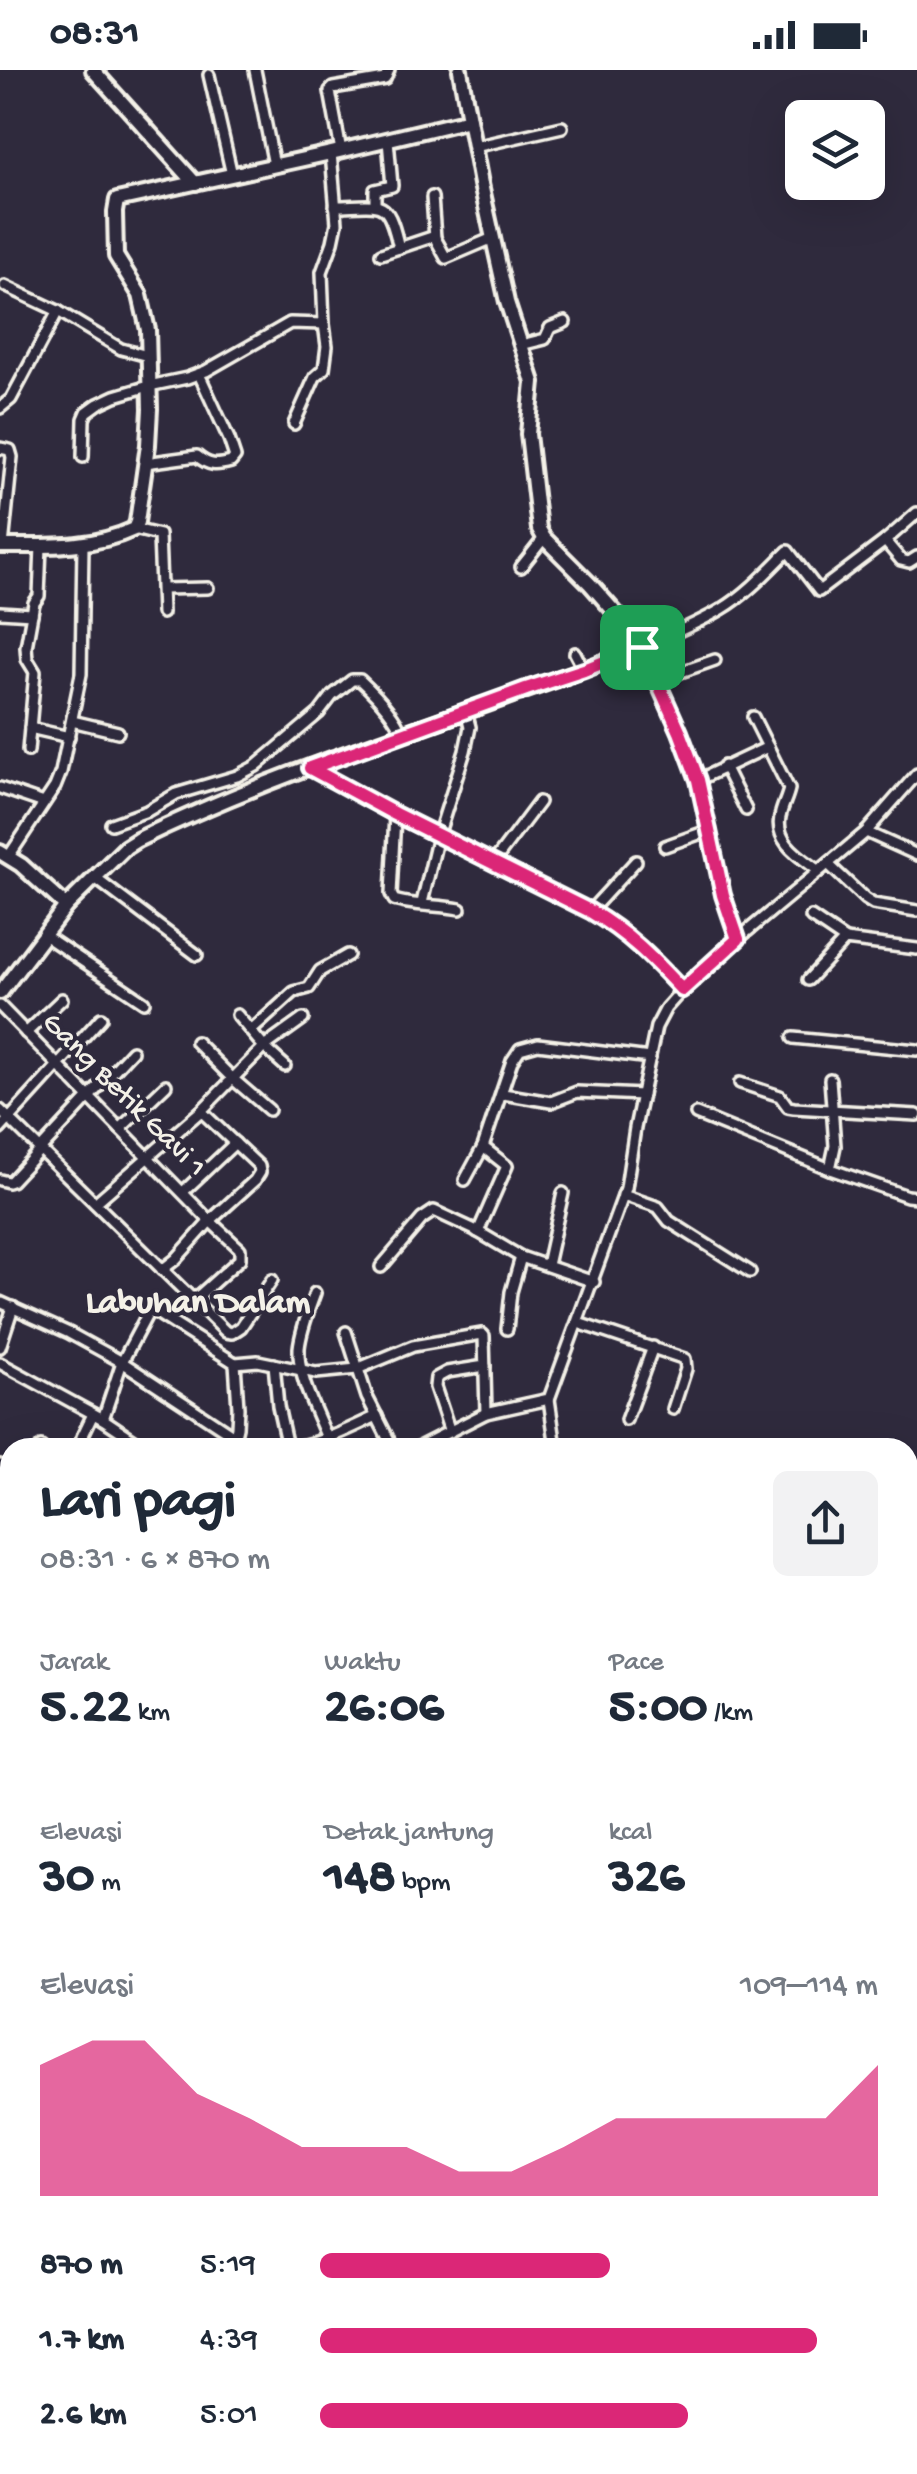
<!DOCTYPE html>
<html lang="id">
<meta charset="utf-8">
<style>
:root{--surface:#fff;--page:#f2f2f3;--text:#1f2937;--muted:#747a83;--accent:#db2777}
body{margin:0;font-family:"Gochi Hand",sans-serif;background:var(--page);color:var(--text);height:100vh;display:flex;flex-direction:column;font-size:38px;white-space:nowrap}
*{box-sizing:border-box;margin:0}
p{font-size:32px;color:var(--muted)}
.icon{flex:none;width:55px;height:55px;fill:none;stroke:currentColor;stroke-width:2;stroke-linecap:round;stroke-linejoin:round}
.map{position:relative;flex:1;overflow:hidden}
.sheet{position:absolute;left:0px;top:1368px;width:918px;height:1038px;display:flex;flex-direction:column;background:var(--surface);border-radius:30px 30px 0 0;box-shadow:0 10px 40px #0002}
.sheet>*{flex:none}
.controls{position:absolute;left:785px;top:30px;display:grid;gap:20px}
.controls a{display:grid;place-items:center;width:100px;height:100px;border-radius:15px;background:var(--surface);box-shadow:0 10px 40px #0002;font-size:50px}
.pin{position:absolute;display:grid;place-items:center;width:85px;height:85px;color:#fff;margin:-42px;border-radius:20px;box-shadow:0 5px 15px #0006}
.round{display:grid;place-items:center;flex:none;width:105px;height:105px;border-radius:15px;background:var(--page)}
.summary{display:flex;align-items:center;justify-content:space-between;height:170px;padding:0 40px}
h1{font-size:55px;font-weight:800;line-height:75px}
.stats{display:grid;grid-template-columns:repeat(3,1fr);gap:15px;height:170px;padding:10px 40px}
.stats div{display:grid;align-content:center}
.stats b{font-size:50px;font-weight:800}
.stats small{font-size:28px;font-weight:400}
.stats p{font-size:28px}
.chart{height:280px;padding:20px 40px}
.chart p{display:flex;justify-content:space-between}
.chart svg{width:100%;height:180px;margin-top:10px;fill:var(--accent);opacity:.7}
ul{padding:0 40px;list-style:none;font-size:32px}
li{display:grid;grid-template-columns:160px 120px 1fr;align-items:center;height:75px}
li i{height:25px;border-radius:12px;background:var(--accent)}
.status{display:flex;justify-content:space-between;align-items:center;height:70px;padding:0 50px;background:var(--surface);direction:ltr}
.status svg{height:28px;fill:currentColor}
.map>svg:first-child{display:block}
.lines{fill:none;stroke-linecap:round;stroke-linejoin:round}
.street-casing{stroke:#f4f1e8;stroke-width:16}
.secondary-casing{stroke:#f4f1e8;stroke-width:20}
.street{stroke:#2f2a3d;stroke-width:9}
.secondary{stroke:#2f2a3d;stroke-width:12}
.route-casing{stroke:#fff;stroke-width:20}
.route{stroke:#db2777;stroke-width:12}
.labels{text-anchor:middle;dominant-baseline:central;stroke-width:8;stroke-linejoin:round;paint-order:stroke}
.street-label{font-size:30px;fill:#f4f1e8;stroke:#2f2a3d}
.quarter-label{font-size:35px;font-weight:bold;fill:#f4f1e8;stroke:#2f2a3d}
</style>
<div class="status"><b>08:31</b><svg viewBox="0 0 49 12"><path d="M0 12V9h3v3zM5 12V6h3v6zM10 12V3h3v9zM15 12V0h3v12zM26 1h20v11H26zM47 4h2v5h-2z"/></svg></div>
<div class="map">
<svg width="917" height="2404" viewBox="0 0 917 2404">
<rect width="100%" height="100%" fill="#2f2a3d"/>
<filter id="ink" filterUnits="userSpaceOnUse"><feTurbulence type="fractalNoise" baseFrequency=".01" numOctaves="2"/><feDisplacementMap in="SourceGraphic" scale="20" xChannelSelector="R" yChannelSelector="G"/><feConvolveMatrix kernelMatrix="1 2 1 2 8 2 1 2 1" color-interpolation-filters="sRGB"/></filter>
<g filter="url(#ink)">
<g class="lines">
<defs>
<g id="street">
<polyline points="255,0 274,95"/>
<polyline points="209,5 232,105"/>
<polyline points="474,77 562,57"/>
<polyline points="341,81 330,21 333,18 385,9 389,0"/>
<polyline points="432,127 435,168"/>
<polyline points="375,135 375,120 392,116 388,70"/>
<path d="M335,136c49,-1 52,-9 64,42"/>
<polyline points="381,184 432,167 435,168 446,188 493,168"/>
<polyline points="5,216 58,241 121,279 148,286"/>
<polyline points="521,275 545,269 550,258 565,252"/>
<polyline points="0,338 11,329 58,241"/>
<polyline points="294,354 315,307 324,299 327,276 324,254"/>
<polyline points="0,378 10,380 12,387 3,476"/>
<polyline points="83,387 84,349 87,342 98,334 115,326 149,316 187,308 206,301 290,253 324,254 322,202 333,172 337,153 331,83"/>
<path d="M145,393l52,-7c12,10 19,10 34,6l4,-5 -6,-18 -30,-65"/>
<polyline points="134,459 159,465 162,543"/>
<polyline points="885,471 901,490 909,492 917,487"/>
<polyline points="521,497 544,468"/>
<polyline points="162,519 208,518"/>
<polyline points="0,542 32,544"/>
<polyline points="575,583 584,600"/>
<polyline points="658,610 715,590"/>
<polyline points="72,651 118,662"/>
<polyline points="30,658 69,667"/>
<path d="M768,677l21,42c-2,9 -6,16 -8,24 -9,28 19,44 38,58"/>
<polyline points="28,681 35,602 27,589 26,577 34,533 39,526 41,476"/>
<polyline points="724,696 746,740"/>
<path d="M310,698l85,47 195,96c39,23 62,47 92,79"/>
<polyline points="698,710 768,677 753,647"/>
<polyline points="0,718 44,733"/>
<path d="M395,745l-4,79 3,6c17,6 46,5 66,9"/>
<path d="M111,754l36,-13 29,-17 61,-18 19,-10 63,-53 13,-17 20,-16h8c15,14 35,34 42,54"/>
<polyline points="866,762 917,785"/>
<polyline points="665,776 710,760"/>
<polyline points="9,786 55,717 61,702 81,604 83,475"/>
<polyline points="493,793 539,732"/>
<polyline points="828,794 865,829 873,834 917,841"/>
<polyline points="95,808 197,885"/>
<polyline points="422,833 438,766 465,681 470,657 466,642"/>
<polyline points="590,841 636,791"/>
<polyline points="811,847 845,870"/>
<polyline points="44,865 144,932"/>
<path d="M738,869l-15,-44 -25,-115 -18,-48 -37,-85c27,-12 54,-23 79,-38 25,-15 45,-37 66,-58l31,40 66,-50 32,-28"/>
<polyline points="808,910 845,870 917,879"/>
<polyline points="0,936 210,1151 240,1179 240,1189 194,1230"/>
<polyline points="251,961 294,922 309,918 320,901 348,885"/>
<polyline points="26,963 62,929"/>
<polyline points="793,968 917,980"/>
<polyline points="196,972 233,1009 269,1040"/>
<polyline points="285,996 264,977 303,949"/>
<polyline points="740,1013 780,1026 788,1037 794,1038 917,1045"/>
<polyline points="503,1024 551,1032 577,1022 642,1025"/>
<polyline points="0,1040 226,1262 232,1263 241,1257 272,1210"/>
<polyline points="696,1044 830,1099 835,1076 830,1009"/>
<polyline points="0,1059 101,948"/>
<polyline points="120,1059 166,1015"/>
<polyline points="830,1099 907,1126 917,1127"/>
<polyline points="0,1110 8,1112 11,1111 132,981"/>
<polyline points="465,1110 483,1077 512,991 520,979 538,974 650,988"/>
<polyline points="183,1122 235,1073"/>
<polyline points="623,1125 658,1137 669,1151 750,1202"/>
<polyline points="95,1133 201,1041 264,977 237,945"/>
<polyline points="478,1162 507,1096 483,1077"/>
<polyline points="547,1195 563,1123"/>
<polyline points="381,1197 422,1149 434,1141 475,1160 521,1187 594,1212"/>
<polyline points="162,1200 176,1189 210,1151 255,1110 260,1102 259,1096 201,1041"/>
<path d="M315,1223c-6,17 -14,36 -16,55 -2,31 21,70 32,100"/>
<polyline points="0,1232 69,1263 122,1292 234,1366"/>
<polyline points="578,1253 685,1289 686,1299 673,1339"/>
<polyline points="507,1259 511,1222 521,1187"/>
<polyline points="346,1262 367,1327 393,1378"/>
<polyline points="0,1277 13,1237"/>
<polyline points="0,1293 103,1349 146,1378"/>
<polyline points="274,1294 278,1336 287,1377"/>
<polyline points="549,1329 556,1378"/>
<polyline points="103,1349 122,1292 148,1243 155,1242 235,1293 258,1291 316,1303 357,1299 413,1276 482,1264 484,1266 486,1343"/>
<polyline points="626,1350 653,1277"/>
<polyline points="450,1362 435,1317 436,1308 447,1302 485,1296"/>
<polyline points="41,1377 42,1378"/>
<polyline points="81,1378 82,1367 93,1344"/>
<polyline points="232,1378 237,1357 238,1338 235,1293"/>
<path d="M285,1378c34,-3 62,-18 92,-32"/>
<polyline points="417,1378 486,1343 549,1329 626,1118 635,1058 656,957 666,938 682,920 738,869 866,762 917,704"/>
<polyline points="0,1395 10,1403"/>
<polyline points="908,1400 917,1397"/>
<polyline points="0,1446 10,1453"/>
<polyline points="0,1496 10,1503"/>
<polyline points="0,1544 10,1539"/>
<polyline points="0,1573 10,1568"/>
<polyline points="908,1751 917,1756"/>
<polyline points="0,1819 10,1815"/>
<polyline points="908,1820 917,1828"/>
<polyline points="0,1877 10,1872"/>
<polyline points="0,1930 10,1926"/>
<polyline points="908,1934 917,1939"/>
<polyline points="908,2092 917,2099"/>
<polyline points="0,2131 10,2139"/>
<polyline points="908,2160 917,2158"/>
<polyline points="908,2255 917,2268"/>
<polyline points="908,2299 917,2290"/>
<polyline points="908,2312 917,2318"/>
<polyline points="10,2350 10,2352"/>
<polyline points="908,2374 917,2376"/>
<polyline points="12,2395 12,2404"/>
<polyline points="132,2395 132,2404"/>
<polyline points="187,2395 188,2404"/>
<polyline points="491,2395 496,2404"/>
<polyline points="635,2395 644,2404"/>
<polyline points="766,2395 768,2404"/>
<polyline points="68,2404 69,2395"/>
<polyline points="377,2404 400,2395"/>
<polyline points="828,2404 829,2395"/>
<polyline points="885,2404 886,2395"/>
</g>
<g id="secondary">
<polyline points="93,0 195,113"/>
<path d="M0,476c46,0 91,3 134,-17l3,-7 11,-77 2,-36 -2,-79 -8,-35 -24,-39 -1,-44 2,-12 214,-47 138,-33"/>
<polyline points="0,782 21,795 66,836"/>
<path d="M0,923l66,-87 60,-59 11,-7c161,-79 339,-127 506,-193l-7,-11 -46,-52 -46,-46 -5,-9 -11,-95 5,-52 -26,-80 -26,-118 -21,-114"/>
<polyline points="908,1875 917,1858"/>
<polyline points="579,2404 589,2395"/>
</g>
</defs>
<!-- street casing -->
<use href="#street" class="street-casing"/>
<!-- secondary casing -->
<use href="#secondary" class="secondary-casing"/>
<!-- street -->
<use href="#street" class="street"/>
<!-- secondary -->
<use href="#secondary" class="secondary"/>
</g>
</g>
<g class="lines" filter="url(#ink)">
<defs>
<path id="route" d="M642,577l38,85 18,48 25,115 15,44 -56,51c-30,-32 -53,-56 -92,-79l-195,-97 -85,-46 216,-79 58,-19z"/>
</defs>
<!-- route casing -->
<use href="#route" class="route-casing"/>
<!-- route -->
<use href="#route" class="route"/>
</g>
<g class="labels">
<!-- street labels -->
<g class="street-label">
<text transform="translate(123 1026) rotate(45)">Gang Betik Gavi 1</text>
</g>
<!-- quarter labels -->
<g class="quarter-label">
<text x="198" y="1234">Labuhan Dalam</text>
</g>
</g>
</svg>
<div class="controls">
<a><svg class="icon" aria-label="layers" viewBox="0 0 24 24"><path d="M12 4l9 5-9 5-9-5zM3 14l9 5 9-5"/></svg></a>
</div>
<div class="pin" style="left:642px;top:577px;background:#1e9e55"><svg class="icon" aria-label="arrive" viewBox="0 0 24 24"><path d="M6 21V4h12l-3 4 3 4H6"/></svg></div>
<section class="sheet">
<div class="summary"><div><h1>Lari pagi</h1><p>08:31 · 6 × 870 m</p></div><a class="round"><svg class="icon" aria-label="share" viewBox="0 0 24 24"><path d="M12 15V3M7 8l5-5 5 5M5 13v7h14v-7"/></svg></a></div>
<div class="stats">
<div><p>Jarak</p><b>5.22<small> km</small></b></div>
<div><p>Waktu</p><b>26:06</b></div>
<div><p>Pace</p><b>5:00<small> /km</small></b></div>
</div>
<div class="stats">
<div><p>Elevasi</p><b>30<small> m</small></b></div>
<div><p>Detak jantung</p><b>148<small> bpm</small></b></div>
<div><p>kcal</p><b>326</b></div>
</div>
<div class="chart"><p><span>Elevasi</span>109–114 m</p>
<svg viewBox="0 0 160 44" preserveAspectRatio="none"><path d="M0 44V12L10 6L20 6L30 19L40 25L50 32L60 32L70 32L80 38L90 38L100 32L110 25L120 25L130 25L140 25L150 25L160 12V44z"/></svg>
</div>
<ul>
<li><b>870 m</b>5:19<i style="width:52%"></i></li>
<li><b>1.7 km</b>4:39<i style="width:89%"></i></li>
<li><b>2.6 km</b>5:01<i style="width:66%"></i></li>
</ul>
</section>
</div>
